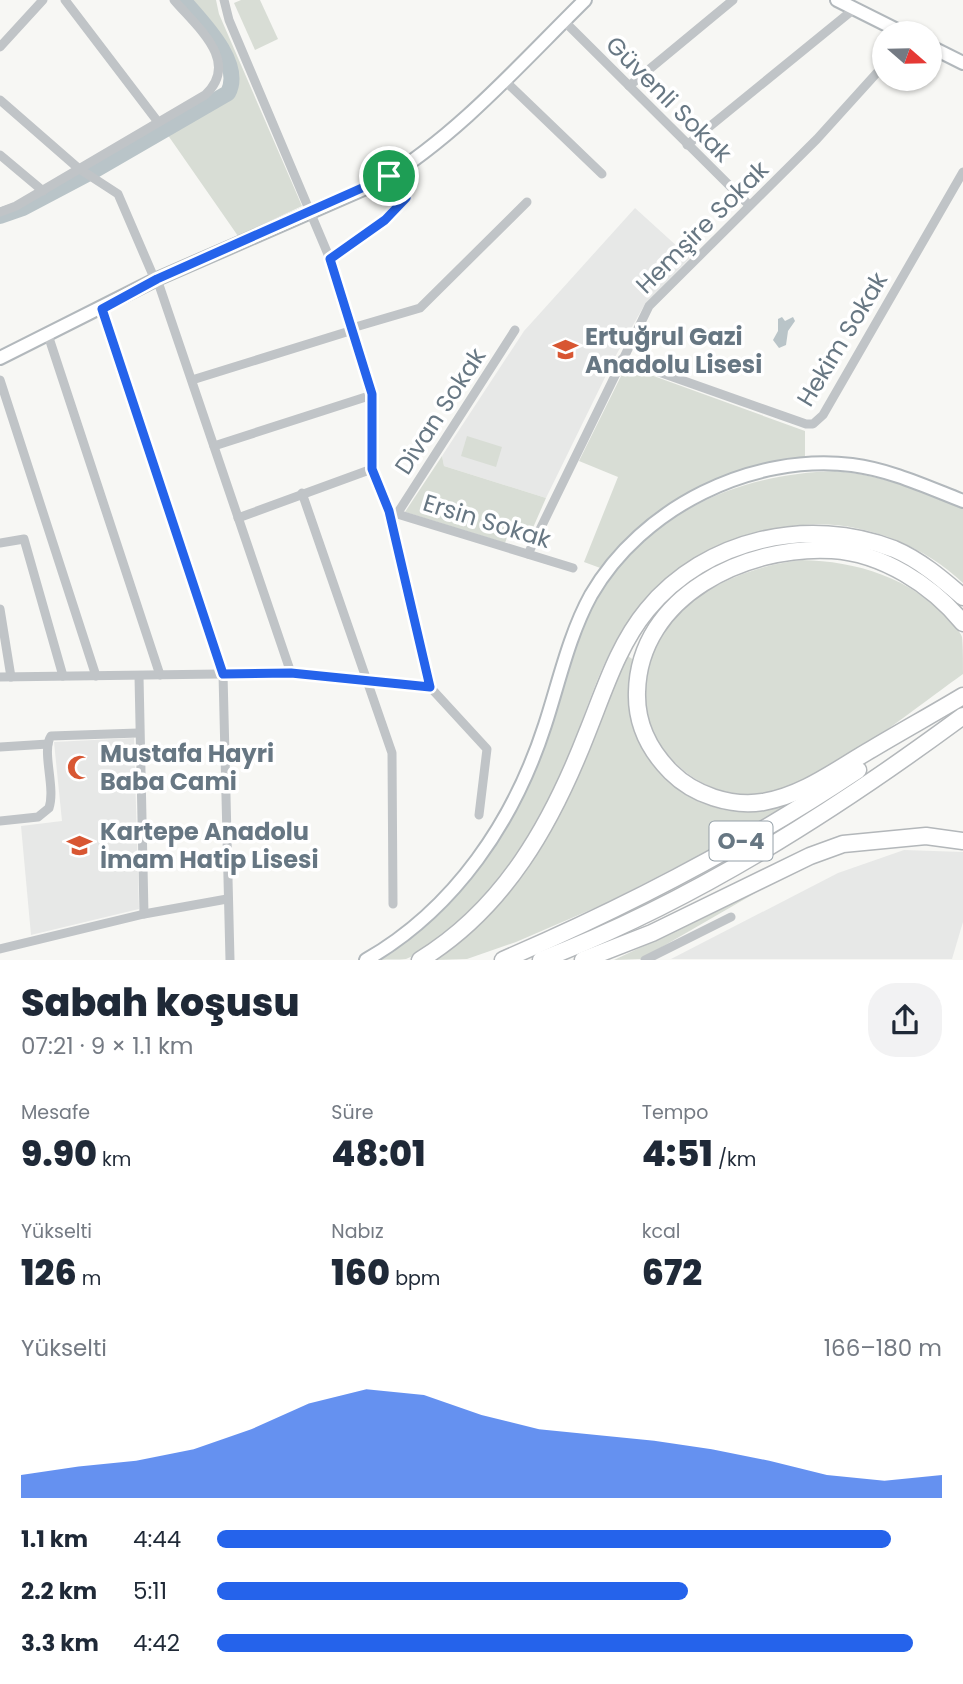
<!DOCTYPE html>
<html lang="tr">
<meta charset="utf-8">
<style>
:root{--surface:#fff;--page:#f2f2f3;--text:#1f2937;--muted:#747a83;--accent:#2563eb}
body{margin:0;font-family:Poppins,sans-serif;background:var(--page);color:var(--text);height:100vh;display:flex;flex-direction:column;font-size:26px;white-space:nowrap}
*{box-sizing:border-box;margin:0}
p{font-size:23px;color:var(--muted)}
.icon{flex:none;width:38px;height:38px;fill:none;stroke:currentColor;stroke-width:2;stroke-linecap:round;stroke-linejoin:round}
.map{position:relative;height:960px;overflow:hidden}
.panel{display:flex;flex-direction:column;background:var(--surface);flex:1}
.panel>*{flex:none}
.needle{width:46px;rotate:110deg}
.buttons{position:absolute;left:872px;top:21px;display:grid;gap:14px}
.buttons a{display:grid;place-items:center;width:70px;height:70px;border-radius:50%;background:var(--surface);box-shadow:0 2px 5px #0004;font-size:35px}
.pin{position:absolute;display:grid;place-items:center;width:60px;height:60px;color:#fff;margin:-30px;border:4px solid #fff;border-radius:50%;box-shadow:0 2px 7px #0007}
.round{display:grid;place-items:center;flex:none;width:74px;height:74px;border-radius:28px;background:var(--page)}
.head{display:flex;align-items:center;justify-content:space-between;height:119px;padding:0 21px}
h1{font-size:38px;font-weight:800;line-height:52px}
.metrics{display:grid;grid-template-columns:repeat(3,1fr);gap:10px;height:119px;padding:7px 21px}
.metrics div{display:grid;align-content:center}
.metrics b{font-size:35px;font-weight:800}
.metrics small{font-size:19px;font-weight:400}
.metrics p{font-size:19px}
.chart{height:196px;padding:14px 21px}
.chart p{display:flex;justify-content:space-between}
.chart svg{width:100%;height:126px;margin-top:7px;fill:var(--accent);opacity:.7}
ul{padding:0 21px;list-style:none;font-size:23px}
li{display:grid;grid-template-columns:112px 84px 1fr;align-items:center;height:52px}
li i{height:18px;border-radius:9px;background:var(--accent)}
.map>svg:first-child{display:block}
.built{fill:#e7e8e7}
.green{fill:#d8ddd5}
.water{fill:#b9c4c8}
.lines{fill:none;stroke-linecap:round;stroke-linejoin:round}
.river{stroke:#b9c4c8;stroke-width:16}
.secondary-casing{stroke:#b2b8bc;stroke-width:16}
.highway-casing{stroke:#b3b7ba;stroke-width:19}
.street{stroke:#c0c4c7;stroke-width:9}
.secondary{stroke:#fff;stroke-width:12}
.highway{stroke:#fff;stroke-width:16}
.route-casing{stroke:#fff;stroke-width:14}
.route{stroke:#2563eb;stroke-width:9}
.labels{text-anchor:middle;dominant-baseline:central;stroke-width:7;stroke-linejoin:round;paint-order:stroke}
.shield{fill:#fff;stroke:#95a0a8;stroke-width:2}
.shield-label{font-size:23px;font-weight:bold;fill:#677783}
.street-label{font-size:24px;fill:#677783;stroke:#fff}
.poi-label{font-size:24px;font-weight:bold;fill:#677783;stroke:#fff;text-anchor:start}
</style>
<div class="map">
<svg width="963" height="960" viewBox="0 0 963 960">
<rect width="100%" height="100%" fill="#f7f7f4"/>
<!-- built -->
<g class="built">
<polygon points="635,208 690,258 645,304 615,357 546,498 444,466 442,456 524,331"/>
<polygon points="134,738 139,909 31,935 21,826 62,821 54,742"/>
<polygon points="904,850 963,852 963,922 952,959 671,959 838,873"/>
</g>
<!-- green -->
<g class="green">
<polygon points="183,0 216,0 219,14 302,206 238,236 165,131 224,96 231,85 222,48"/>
<polygon points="241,0 260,0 278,39 255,50 234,3"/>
<polygon points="626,366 805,431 805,460 706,486 603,569 584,562 618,477 579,461"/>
<polygon points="467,436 502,447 496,467 461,456"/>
<polygon points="442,456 444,466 546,498 532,530 512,523 505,543 405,512"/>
<path d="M835,471c46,4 86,19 128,38v74c-41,-39 -103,-63 -160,-58 -94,7 -161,55 -200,142 -18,40 -29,83 -48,123 -23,47 -53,88 -89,125 -16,15 -39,36 -60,44 -7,1 -18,0 -26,1 49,-35 95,-77 124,-130 15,-28 23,-61 34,-90 16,-39 29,-81 46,-119 47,-100 145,-147 251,-150z"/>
<path d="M802,560c54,1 110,18 147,60 4,5 11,11 13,17 1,9 1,27 1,37 -52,37 -129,101 -188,117 -66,19 -136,-40 -131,-107 6,-78 92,-117 158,-124z"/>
<path d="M626,655l8,5c-17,65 20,132 87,149 20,5 43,0 63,-3l2,5 -182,93 -88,38 -49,17 -32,1c113,-83 138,-183 191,-305z"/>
<polygon points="757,892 641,959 614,960"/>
</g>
<!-- water -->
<polygon class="water" points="782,317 785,321 793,317 795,321 788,331 786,345 779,348 773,340 778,331 778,319"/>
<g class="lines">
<!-- river -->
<path class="river" d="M0,216l23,-8 72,-38 133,-77c16,-30 -27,-72 -45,-93"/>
<defs>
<g id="secondary">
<polyline points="837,0 903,33"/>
<polyline points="929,46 963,63"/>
<path d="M0,358l157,-79 225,-98c77,-47 139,-118 203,-181"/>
<path d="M366,960c89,-51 148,-139 179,-235 14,-43 24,-90 46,-130 51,-88 161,-142 261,-130 39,5 75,22 111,36"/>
</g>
<g id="highway">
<path d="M963,623c-31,-38 -81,-70 -131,-73 -86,-5 -193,46 -195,142 -1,31 12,58 34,80 23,23 60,35 92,30 41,-7 74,-33 109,-53 30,-18 61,-35 91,-53"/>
<path d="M420,960c85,-52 132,-137 167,-227 17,-42 31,-88 60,-123 59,-72 162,-94 247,-61 26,11 48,30 69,48"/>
<path d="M503,960c123,-53 244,-116 355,-190"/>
<path d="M541,960c151,-58 292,-148 422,-244"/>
<polyline points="583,960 652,933 810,856 843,844 926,836 963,841"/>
</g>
</defs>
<!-- secondary casing -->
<use href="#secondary" class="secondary-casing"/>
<!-- highway casing -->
<use href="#highway" class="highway-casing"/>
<!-- street -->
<g class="street">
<polyline points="65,0 158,122"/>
<polyline points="224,0 229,20 330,259 353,330 372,395 372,469 389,511 430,687 487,749 479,815"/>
<polyline points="564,21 748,204"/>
<polyline points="0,47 43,0"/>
<polyline points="504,80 602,174"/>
<polyline points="629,86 733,0"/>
<polyline points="0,100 78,168 118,194 155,280"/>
<polyline points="687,145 854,9"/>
<polyline points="0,155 43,191"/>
<path d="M0,212l16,-6 189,-111c36,-33 -8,-68 -31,-95"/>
<polyline points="330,259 385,220 406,198 389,176"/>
<polyline points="157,279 291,673"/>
<polyline points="102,308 223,674 230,960"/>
<polyline points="352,328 420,308 527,202"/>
<polyline points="48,335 160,675"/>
<polyline points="622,359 806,424 813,424 823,415 963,172"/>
<polyline points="0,380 96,676"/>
<polyline points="192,380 353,330"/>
<polyline points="214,446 372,395"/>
<polyline points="302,493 392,753 393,904"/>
<polyline points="394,513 573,568"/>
<polyline points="397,514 515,330"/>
<polyline points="238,518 372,469"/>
<polyline points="0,543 24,539 63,676"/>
<polyline points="528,554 649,306 817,139 884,65"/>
<polyline points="0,609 11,677"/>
<polyline points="139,676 144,914"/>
<polyline points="0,677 291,673 430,687"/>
<polyline points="0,747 48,744"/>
<path d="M0,821l38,-4 11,-9c7,-21 -8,-57 2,-72l87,-3"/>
<polyline points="0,949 144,914 227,899"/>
<polyline points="645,960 731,917"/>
</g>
<!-- secondary -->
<use href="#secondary" class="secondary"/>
<!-- highway -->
<use href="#highway" class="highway"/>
</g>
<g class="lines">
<defs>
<polygon id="route" points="389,176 406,198 385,220 330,259 372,394 372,469 389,511 430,687 291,673 223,674 102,309 157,279"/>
</defs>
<!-- route casing -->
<use href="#route" class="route-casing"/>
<!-- route -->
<use href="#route" class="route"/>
</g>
<!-- icons -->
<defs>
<symbol id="school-bare" viewBox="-9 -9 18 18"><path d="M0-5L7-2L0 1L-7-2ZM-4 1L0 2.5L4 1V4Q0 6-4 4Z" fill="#d85632" stroke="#fff" stroke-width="2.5" paint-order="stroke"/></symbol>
<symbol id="mosque-bare" viewBox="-9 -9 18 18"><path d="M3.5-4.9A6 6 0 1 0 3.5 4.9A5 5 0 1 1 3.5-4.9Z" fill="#d85632" stroke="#fff" stroke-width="2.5" paint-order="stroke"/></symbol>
</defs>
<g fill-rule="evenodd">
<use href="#school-bare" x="548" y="332" width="35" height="35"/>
<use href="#mosque-bare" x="62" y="750" width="35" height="35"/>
<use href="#school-bare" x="62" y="828" width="35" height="35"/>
</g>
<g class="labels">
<!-- shield labels -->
<rect class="shield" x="709.5" y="821.5" width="63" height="39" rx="5"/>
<g class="shield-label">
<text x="741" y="841">O-4</text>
</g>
<!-- street labels -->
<g class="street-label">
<text transform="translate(669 99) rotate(45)">Güvenli Sokak</text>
<text transform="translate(702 227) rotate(-45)">Hemşire Sokak</text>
<text transform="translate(842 339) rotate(-59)">Hekim Sokak</text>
<text transform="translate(440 411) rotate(-57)">Divan Sokak</text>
<text transform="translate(487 521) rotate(17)">Ersin Sokak</text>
</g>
<!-- poi labels -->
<g class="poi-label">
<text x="585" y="336">Ertuğrul Gazi<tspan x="585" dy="28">Anadolu Lisesi</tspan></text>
<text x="100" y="753">Mustafa Hayri<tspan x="100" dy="28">Baba Cami</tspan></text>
<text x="100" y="831">Kartepe Anadolu<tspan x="100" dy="28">İmam Hatip Lisesi</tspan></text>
</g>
</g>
</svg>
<div class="buttons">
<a><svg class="needle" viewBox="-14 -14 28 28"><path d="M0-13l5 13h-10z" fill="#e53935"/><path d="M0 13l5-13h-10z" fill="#747a83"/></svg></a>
</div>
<div class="pin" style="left:389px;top:176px;background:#1e9e55"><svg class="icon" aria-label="arrive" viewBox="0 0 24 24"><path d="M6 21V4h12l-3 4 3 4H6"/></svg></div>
</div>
<section class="panel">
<div class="head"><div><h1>Sabah koşusu</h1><p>07:21 · 9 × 1.1 km</p></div><a class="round"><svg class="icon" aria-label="share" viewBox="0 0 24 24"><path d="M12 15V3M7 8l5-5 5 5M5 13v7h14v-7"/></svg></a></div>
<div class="metrics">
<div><p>Mesafe</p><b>9.90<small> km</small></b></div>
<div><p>Süre</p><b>48:01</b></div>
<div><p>Tempo</p><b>4:51<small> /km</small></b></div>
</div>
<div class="metrics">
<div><p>Yükselti</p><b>126<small> m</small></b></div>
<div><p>Nabız</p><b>160<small> bpm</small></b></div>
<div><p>kcal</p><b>672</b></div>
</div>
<div class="chart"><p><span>Yükselti</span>166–180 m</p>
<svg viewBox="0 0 160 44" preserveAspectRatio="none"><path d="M0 44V36L10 33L20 31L30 27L40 20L50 11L60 6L70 8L80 15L90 20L100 22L110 24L120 27L130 31L140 36L150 38L160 36V44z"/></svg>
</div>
<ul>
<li><b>1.1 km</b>4:44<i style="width:93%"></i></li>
<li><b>2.2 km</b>5:11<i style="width:65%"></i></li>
<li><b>3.3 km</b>4:42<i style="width:96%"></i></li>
</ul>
</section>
